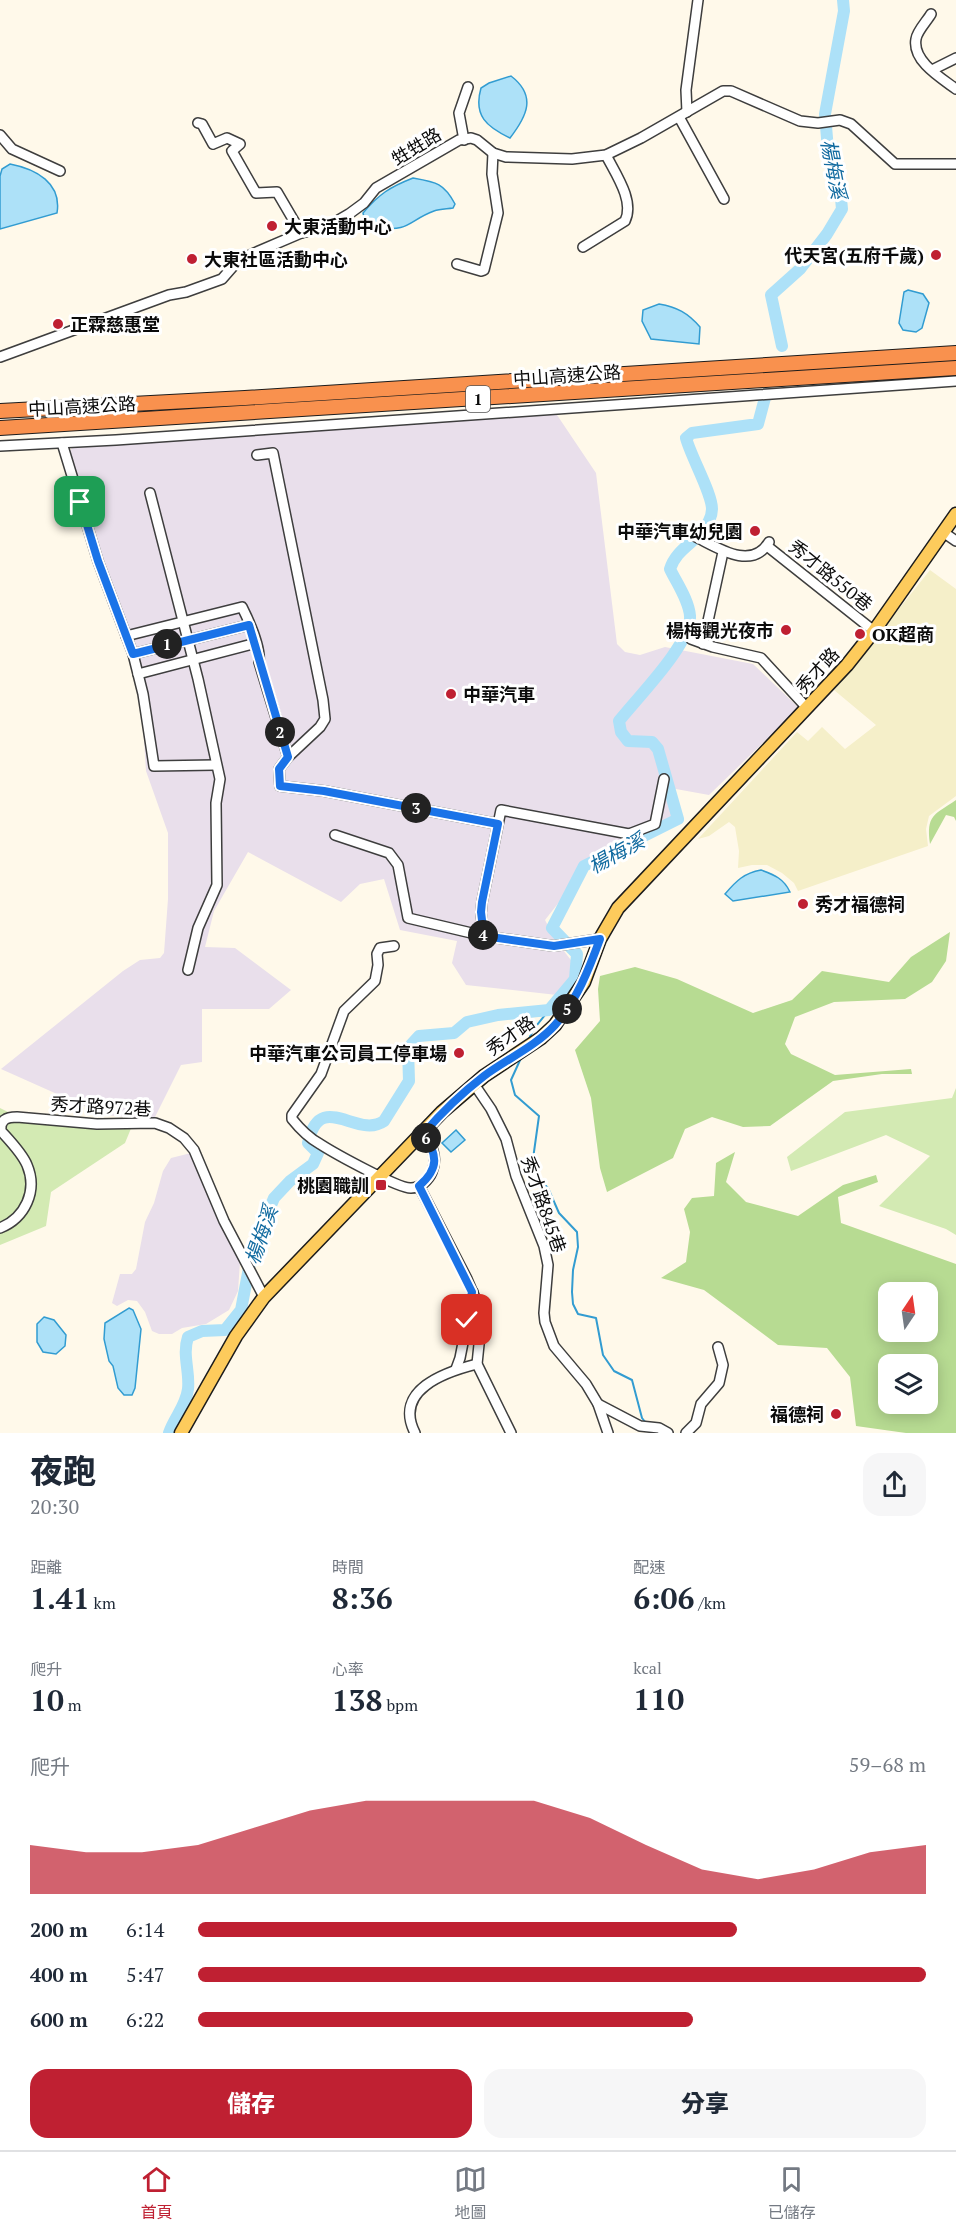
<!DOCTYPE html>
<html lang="zh-TW">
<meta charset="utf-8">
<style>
:root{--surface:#fff;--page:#f6f6f7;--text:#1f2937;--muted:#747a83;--line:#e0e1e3;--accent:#bf2032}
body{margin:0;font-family:"PT Serif","Noto Sans TC",serif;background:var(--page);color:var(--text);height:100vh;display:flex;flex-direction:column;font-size:22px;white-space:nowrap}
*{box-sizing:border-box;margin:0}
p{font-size:20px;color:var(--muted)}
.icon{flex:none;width:33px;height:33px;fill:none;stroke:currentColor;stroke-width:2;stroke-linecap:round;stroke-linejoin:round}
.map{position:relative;height:1433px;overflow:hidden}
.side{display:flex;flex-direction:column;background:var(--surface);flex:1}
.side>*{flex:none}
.needle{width:39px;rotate:13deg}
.tools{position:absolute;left:878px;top:1282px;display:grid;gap:12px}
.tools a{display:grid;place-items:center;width:60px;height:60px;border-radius:12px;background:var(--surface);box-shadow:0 3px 15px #0003;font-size:30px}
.pin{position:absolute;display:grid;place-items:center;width:51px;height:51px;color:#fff;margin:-26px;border-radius:12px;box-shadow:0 3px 9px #0006}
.km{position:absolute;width:30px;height:30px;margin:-15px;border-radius:50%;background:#222;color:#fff;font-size:16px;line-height:30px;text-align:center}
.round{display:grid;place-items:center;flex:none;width:63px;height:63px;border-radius:18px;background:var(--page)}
.overview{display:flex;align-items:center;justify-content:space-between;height:102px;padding:0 30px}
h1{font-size:33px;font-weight:800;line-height:45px}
.stats{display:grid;grid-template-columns:repeat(3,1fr);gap:9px;height:102px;padding:6px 30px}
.stats div{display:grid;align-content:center}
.stats b{font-size:30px;font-weight:800}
.stats small{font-size:16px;font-weight:400}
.stats p{font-size:16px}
.chart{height:168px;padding:12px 30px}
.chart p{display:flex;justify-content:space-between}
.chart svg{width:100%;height:108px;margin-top:6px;fill:var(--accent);opacity:.7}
.action{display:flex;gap:12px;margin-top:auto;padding:12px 30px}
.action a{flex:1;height:69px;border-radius:18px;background:var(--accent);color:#fff;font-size:24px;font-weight:800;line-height:69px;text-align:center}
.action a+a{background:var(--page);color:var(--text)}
ul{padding:0 30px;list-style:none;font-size:20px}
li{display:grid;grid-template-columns:96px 72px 1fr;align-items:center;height:45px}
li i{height:15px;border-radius:8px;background:var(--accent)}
.menu{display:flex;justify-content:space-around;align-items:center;height:84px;border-top:2px solid var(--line);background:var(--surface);font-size:16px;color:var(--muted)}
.menu a{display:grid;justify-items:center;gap:3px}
.menu .selected{color:var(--accent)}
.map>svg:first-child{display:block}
.industrial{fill:#e9dfeb}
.farmland{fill:#f5efc9}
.green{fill:#d3eab3}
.forest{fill:#b7db92;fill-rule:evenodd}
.water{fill:#ade1f8;stroke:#329cd1;stroke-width:1.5}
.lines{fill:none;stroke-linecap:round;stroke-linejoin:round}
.stream{stroke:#329cd1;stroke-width:2}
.river{stroke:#ade1f8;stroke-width:12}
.minor-casing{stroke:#3e3e3e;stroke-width:12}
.major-casing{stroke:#1c1c1c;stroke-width:15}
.highway-casing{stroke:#1c1c1c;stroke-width:16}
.minor{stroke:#fff;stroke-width:9}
.major{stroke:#fdcb5c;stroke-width:12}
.highway{stroke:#f9914e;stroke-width:14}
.route-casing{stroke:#fff;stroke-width:12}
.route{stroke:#1a73e8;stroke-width:8}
.poi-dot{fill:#bf2032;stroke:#fff;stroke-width:2}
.labels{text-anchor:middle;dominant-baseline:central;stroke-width:6;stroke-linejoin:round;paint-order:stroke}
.shield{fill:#fff;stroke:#545454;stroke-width:1.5}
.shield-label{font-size:16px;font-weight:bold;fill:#0b0b0b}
.street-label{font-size:18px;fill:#0b0b0b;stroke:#fff}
.poi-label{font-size:18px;font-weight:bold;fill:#0b0b0b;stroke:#fff;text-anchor:start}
.water-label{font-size:20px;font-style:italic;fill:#126ba0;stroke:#fff}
</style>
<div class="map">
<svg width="956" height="1433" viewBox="0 0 956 1433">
<rect width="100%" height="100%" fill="#fff9ea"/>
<!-- industrial -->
<g class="industrial">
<polygon points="555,412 596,473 617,644 625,652 640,655 665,647 753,664 799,708 709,795 665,787 673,816 600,850 545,920 556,941 574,964 566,996 466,985 452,963 457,941 400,930 384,879 360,884 341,902 248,852 214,911 205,947 235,948 291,990 269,1009 202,1009 202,1062 181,1065 154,1119 104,1115 1,1069 123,971 140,960 160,958 164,953 168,899 168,833 146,771 143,724 136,686 107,577 63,462 72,448"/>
<polygon points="191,1153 240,1262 238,1291 229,1310 206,1324 182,1328 172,1334 159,1334 152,1331 145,1312 137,1301 128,1300 117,1306 112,1303 120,1274 132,1274 136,1269 145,1222 154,1203 163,1171 171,1158"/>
</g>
<!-- farmland -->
<polygon class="farmland" points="930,570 956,589 956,796 929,816 926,829 928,846 798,891 794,883 782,873 767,865 752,865 738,868 739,851 735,827 729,822 709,836 698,839 797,732 808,741 822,727 845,749 876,725 834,690"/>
<!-- green -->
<g class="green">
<polygon points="956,1088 956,1235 946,1229 879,1206 930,1156 886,1135 791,1171 787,1157 845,1112 952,1098"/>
<polygon points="0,1108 8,1112 132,1126 125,1143 51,1192 46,1226 0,1245"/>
</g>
<!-- forest -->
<g class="forest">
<path d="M956,800v21l-2,-4 -8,-2 -16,29c-4,-29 4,-29 26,-44z"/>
<polygon points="950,932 946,961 932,982 905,999 834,1002 795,1017 785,1044 791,1054 835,1075 911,1069 912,1074 882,1074 833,1081 770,1126 743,1127 712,1117 685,1129 673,1158 607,1192 600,1168 591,1098 575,1050 600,1021 598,989 600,976 635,967 677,979 753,1013 792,1000 822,971 889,982 911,957"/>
<path d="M735,1152l-9,30 20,20 52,14 45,-31 33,-10 2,7 -40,15 3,26 115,41v169h-50l-50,-7 -6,-49 -23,-29 -49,-3 -74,-55 -43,-12 25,-16 4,-30 -6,-23 8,-11 22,-2 2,-33zM888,1293h39v39h-39zM888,1365h39v39h-39z"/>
</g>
<!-- water -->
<g class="water">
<path d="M511,76c26,20 16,40 -1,62 -23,-11 -37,-22 -29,-50l8,-5z"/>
<path d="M10,164c26,5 52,19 47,49l-57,16v-53l2,-7z"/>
<path d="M413,178c23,4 31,5 42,26l-2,4c-6,1 -13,1 -19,3 -25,9 -25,22 -56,16 -10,-1 -13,-4 -15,-14 16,-19 27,-26 50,-35z"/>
<polygon points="908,290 923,294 929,303 922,328 916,332 903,330 899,323 904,292"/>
<path d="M659,304c18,3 29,9 41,23l-1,17 -48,-5 -9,-18 1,-11z"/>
<path d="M761,870c14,5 23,9 29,22l-57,9 -8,-7c11,-13 19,-21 36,-24z"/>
<polygon points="456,1130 465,1140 451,1152 442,1143"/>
<polygon points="129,1308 133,1310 141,1329 135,1388 132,1395 124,1395 118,1388 113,1366 109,1361 104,1339 105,1323"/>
<polygon points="44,1317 54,1320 66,1335 65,1346 56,1354 43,1352 37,1342 37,1324"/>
</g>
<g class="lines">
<!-- stream -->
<g class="stream">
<polyline points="529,1039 533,1030 549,1010"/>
<polyline points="521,1058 511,1080 515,1095 539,1116 532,1166 538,1178 548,1188 559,1213 577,1232 578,1247 573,1270 572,1292 573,1304 578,1314 596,1318 603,1355 614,1371 632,1380 642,1418 646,1423"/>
</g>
<!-- river -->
<g class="river">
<polyline points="782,346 771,295 800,269 827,234 842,209 840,188 829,162 825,114 844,11 843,0"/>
<path d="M169,1433c5,-15 17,-27 19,-44 2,-18 -6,-34 0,-52l14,-6 23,-1 16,-20 11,-58 22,-54 16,-17 23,-17 5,-11 -10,-10c12,-55 49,-3 76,-22l25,-40 -1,-33 11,-12 35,-3 13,-11 31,-7 51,-5 26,-31 2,-25 -25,-26 32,-62 94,-47 -20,-70 -6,-7 -24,-1 -7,-9 -2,-11c17,-22 73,-78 71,-105 -1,-16 -14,-34 -20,-47 5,-16 18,-23 30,-35 6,-7 12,-15 12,-25 0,-16 -21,-52 -26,-71l6,-5 66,-9 8,-30"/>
</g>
<defs>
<g id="minor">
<path d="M931,14c-4,7 -14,17 -15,25 -4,22 25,39 40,50"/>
<polyline points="932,70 956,58"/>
<polyline points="687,112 686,90 698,0"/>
<polyline points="679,117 724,199"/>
<polyline points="198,123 202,124 213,144 227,138 240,144 232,151 256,193 277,192 301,233"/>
<polyline points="0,135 12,149 60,171"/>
<polyline points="464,140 459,113 468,87"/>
<path d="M583,247l42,-26c10,-20 -10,-48 -19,-66"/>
<polyline points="457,264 481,271 484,270 498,213 492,174 493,153"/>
<polyline points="0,357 169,295 186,292 222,279 236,263 252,254 301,233 325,228 349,214 364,203 376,188 459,140 471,138 477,140 493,153 506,157 572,159 606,155 641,138 723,91 731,91 800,121 818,123 840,120 851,124 895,164 956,164"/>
<polyline points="62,443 98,561 133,654 143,694 154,766 215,765"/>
<polyline points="0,446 116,440 956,381"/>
<polyline points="257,455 273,453 323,700 325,719 320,727 288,757 279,769 280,786 324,791 498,824"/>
<polyline points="150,493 198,679 220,779 216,803 217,885 198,928 188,970"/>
<polyline points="943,532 956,541"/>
<path d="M696,537c22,11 56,34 73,5"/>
<polyline points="767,546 874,631"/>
<path d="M126,636l116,-29c7,14 19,39 17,55l29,95"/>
<polyline points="691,639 713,647 761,658 807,708"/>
<polyline points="703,644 723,552"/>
<polyline points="133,654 249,625"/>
<polyline points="138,674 256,643"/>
<polyline points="335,835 389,853 398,865 408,918 484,936 554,946 600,939"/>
<polyline points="484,936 481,913 482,902 501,810 629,834 655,824 664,779"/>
<path d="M394,946l-14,2 -3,6 1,11 -3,16 -31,30 -23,63 -29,41v4c8,10 17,19 28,25 14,9 79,45 91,44 9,0 18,-8 21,-16 6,-15 0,-26 -8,-39"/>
<polyline points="474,1084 491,1109 506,1139 516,1176 544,1246 548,1265 544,1313 545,1322 554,1346 586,1384 598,1404 608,1433"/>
<polyline points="419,1186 467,1279 479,1307 481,1325 477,1364 511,1433"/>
<path d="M0,1228c25,-10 38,-37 27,-63 -5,-12 -17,-24 -26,-34 -1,-11 5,-14 16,-14l80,7 58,-1 14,5 15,10 10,12 30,71 40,76"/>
<polyline points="456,1369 460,1358 473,1292"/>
<polyline points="598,1404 640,1426 659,1428 668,1433"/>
<path d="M415,1433c-22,-43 30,-61 62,-69"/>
<polyline points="686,1433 696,1423 701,1404 719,1383 723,1365 718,1347"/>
</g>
<polyline id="major" points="181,1433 236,1336 264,1297 442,1112 484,1076 541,1038 555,1025 584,982 600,939 618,908 847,665 874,631 956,514"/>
<g id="highway">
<polyline points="0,411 245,398 956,353"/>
<polyline points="0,428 956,368"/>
</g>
</defs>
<!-- minor casing -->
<use href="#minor" class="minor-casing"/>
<!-- major casing -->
<use href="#major" class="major-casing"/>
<!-- highway casing -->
<use href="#highway" class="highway-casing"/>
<!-- minor -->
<use href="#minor" class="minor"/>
<!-- major -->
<use href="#major" class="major"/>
<!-- highway -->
<use href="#highway" class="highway"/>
</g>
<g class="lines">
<defs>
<path id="route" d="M80,502l18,59 35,93 116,-29 39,132 -9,12 1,17 44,5 174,33 -16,78 -1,10 3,24 70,10 46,-7c-11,30 -23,61 -45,86 -19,21 -48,34 -71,51 -22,17 -42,36 -60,57 13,22 16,35 -5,53l53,106 -5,28"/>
</defs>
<!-- route casing -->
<use href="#route" class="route-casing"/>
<!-- route -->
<use href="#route" class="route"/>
</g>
<!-- markers -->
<g class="poi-dot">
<circle cx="272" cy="226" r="6"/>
<circle cx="936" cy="255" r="6"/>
<circle cx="192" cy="259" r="6"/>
<circle cx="58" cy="324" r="6"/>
<circle cx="755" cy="531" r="6"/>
<circle cx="786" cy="630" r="6"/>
<circle cx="860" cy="634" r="6"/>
<circle cx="451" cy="694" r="6"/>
<circle cx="803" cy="904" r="6"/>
<circle cx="459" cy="1053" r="6"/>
<rect x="375" y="1179" width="12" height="12" rx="3"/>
<circle cx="836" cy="1414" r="6"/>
</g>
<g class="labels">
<!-- shield labels -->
<rect class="shield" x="466" y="386" width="24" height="26" rx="4.5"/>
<g class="shield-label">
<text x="478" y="399">1</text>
</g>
<!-- street labels -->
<g class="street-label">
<text transform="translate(416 146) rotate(-31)">甡甡路</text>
<text transform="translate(567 375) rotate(-4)">中山高速公路</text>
<text transform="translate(82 406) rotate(-3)">中山高速公路</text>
<text transform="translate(831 575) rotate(39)">秀才路550巷</text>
<text transform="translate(817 670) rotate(-48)">秀才路</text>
<text transform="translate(510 1035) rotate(-35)">秀才路</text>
<text transform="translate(101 1106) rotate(3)">秀才路972巷</text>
<text transform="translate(544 1204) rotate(71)">秀才路845巷</text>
</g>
<!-- poi labels -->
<g class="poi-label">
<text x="284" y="226">大東活動中心</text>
<text x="924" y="255" text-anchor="end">代天宮(五府千歲)</text>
<text x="204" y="259">大東社區活動中心</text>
<text x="70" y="324">正霖慈惠堂</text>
<text x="743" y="531" text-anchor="end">中華汽車幼兒園</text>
<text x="774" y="630" text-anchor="end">楊梅觀光夜市</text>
<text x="872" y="634">OK超商</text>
<text x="463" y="694">中華汽車</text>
<text x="815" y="904">秀才福德祠</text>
<text x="447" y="1053" text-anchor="end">中華汽車公司員工停車場</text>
<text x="369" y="1185" text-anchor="end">桃園職訓</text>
<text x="824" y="1414" text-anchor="end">福德祠</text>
</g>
<!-- water labels -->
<g class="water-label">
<text transform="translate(834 169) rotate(79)">楊梅溪</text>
<text transform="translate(616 853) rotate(-29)">楊梅溪</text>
<text transform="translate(261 1235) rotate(-71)">楊梅溪</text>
</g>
</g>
</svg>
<div class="tools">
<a><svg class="needle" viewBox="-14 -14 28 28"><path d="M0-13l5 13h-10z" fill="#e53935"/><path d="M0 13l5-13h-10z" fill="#747a83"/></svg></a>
<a><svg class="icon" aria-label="layers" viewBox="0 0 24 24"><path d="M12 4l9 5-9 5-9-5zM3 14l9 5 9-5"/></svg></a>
</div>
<div class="pin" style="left:80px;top:502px;background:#1e9e55"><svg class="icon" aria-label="arrive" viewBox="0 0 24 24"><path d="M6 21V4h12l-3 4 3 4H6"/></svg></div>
<div class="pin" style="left:467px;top:1320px;background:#d93025"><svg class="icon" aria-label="check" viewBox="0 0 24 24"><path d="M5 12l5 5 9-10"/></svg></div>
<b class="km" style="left:167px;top:644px">1</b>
<b class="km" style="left:280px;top:732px">2</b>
<b class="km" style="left:416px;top:808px">3</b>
<b class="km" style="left:483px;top:935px">4</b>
<b class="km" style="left:567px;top:1009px">5</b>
<b class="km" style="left:426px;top:1138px">6</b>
</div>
<section class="side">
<div class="overview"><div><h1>夜跑</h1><p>20:30</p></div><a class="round"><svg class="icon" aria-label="share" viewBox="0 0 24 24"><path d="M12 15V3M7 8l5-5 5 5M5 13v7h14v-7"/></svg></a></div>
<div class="stats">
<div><p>距離</p><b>1.41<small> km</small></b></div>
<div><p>時間</p><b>8:36</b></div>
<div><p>配速</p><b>6:06<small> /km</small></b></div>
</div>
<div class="stats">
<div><p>爬升</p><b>10<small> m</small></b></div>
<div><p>心率</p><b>138<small> bpm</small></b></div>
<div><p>kcal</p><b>110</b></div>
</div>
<div class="chart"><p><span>爬升</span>59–68 m</p>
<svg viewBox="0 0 160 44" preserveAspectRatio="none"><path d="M0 44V24L10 27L20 27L30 24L40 17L50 10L60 6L70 6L80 6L90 6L100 13L110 24L120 34L130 38L140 34L150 27L160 24V44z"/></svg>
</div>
<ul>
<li><b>200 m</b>6:14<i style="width:74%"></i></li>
<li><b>400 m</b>5:47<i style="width:100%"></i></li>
<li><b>600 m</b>6:22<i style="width:68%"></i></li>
</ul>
<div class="action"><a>儲存</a><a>分享</a></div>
</section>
<nav class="menu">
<a class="selected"><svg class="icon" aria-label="home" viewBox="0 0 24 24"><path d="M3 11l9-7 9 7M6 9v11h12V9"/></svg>首頁</a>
<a><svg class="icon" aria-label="map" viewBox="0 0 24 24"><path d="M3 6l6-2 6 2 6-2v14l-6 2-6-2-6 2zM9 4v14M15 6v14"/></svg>地圖</a>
<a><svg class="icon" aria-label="saved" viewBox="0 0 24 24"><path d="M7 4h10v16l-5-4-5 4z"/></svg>已儲存</a>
</nav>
